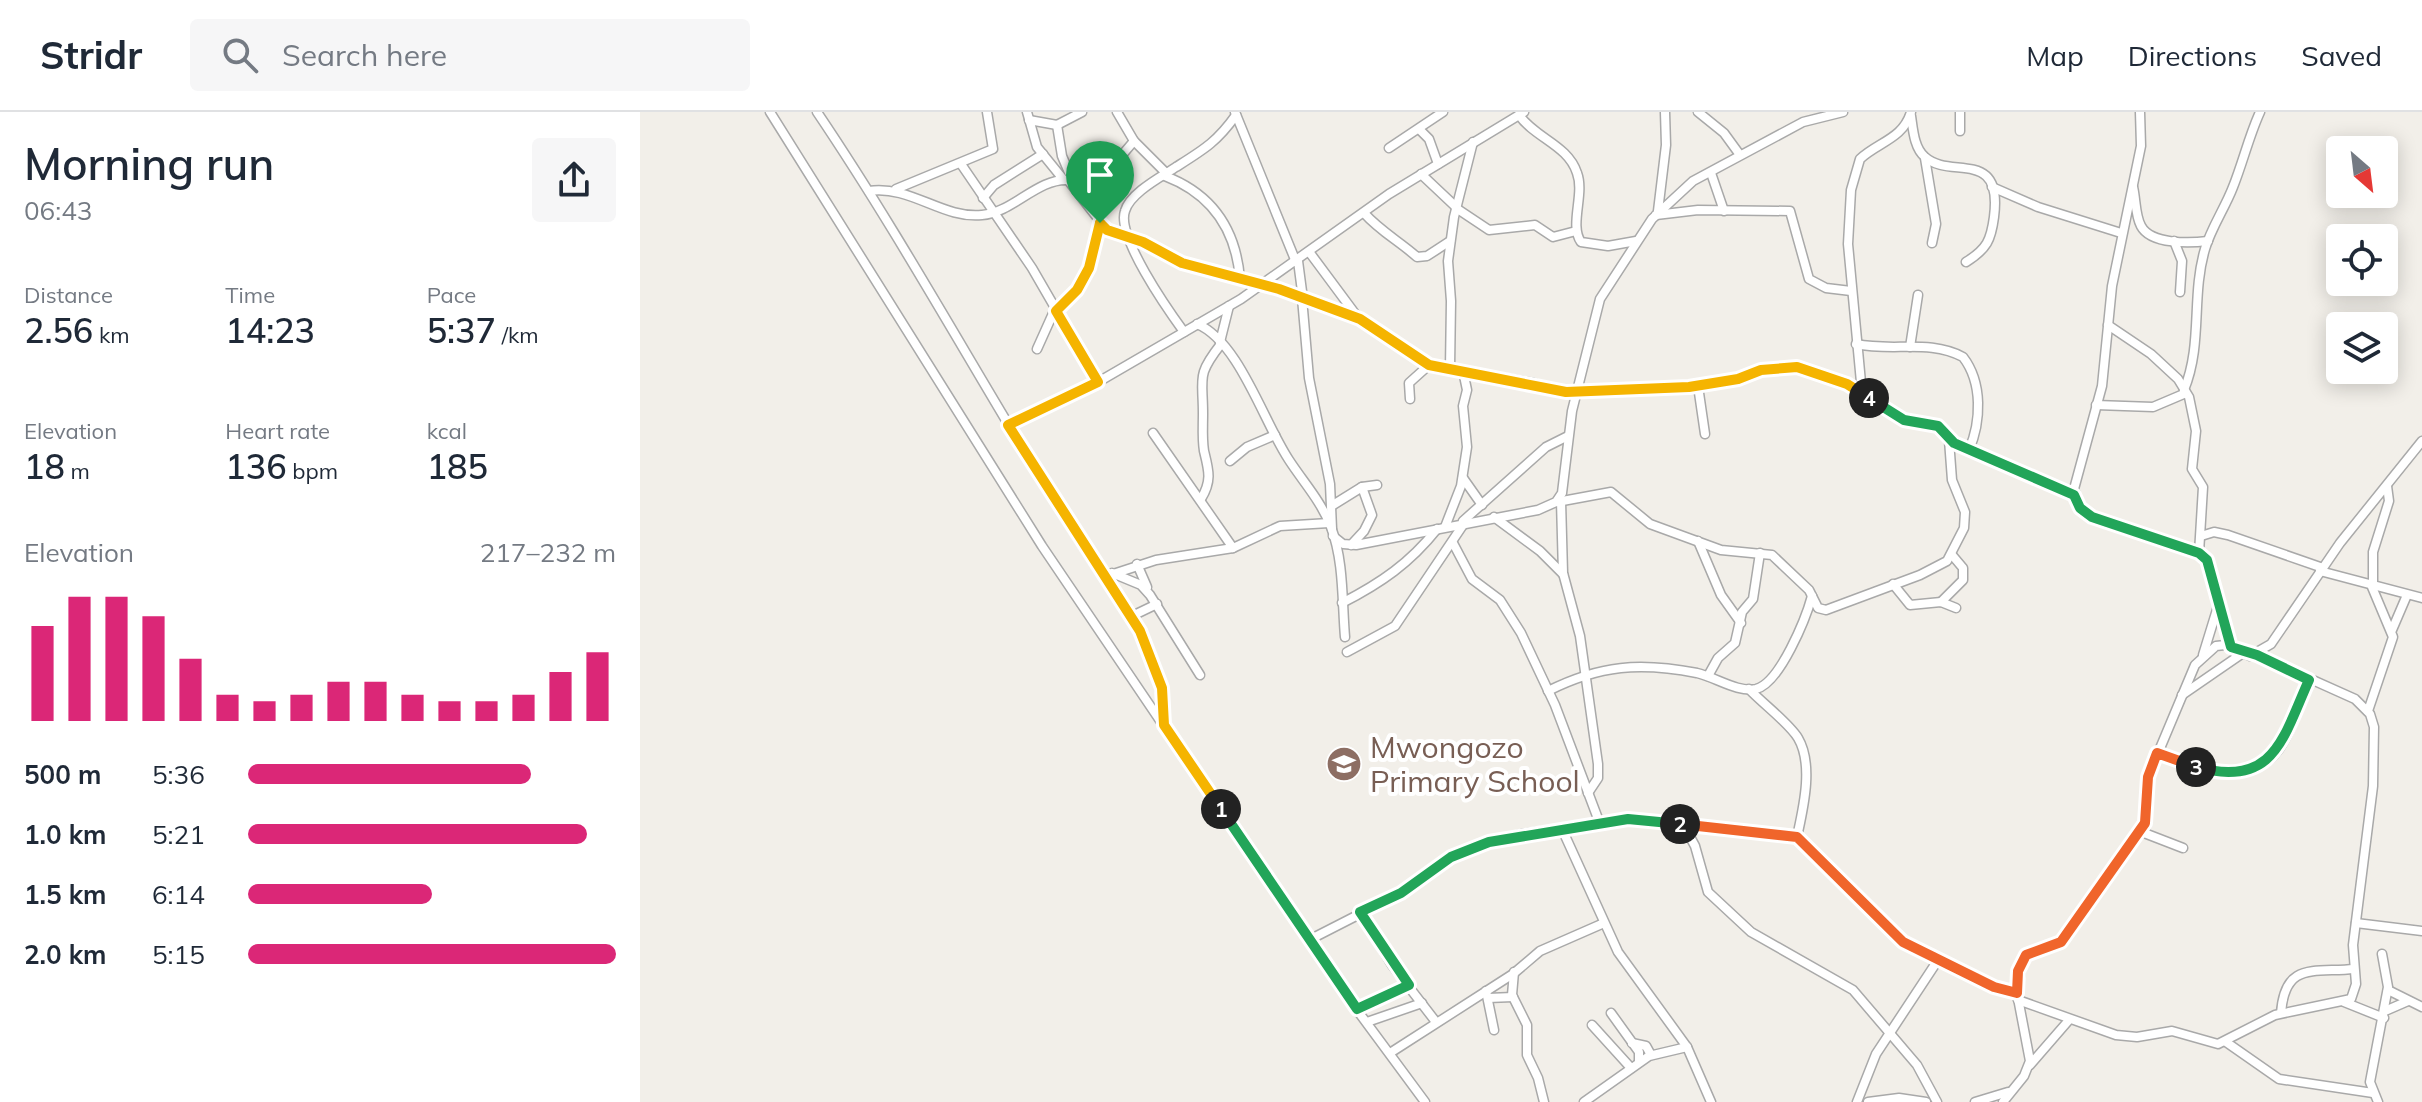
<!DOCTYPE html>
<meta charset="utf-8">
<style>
:root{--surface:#fff;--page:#f6f6f7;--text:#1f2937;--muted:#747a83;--line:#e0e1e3;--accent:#db2777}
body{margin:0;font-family:Mulish,sans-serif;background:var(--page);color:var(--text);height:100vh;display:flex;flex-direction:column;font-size:30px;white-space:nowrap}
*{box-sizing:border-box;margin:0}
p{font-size:26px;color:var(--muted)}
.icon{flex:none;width:44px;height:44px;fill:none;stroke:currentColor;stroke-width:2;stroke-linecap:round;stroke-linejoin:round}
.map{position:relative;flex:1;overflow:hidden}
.side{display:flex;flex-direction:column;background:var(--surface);width:640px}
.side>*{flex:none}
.needle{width:52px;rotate:152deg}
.buttons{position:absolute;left:1686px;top:24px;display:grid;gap:16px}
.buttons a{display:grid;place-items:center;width:72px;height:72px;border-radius:8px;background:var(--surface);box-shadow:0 4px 20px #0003;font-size:40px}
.pin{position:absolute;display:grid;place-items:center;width:68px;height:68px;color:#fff;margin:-82px -34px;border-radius:50% 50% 50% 0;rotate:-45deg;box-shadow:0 0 8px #0007}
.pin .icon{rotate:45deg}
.km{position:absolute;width:40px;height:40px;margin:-20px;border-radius:50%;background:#222;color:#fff;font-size:22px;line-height:40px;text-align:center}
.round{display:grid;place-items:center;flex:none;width:84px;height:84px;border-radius:8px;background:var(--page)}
.head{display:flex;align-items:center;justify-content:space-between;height:136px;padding:0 24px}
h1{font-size:44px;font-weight:600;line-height:60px}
.figures{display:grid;grid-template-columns:repeat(3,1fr);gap:12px;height:136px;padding:8px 24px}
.figures div{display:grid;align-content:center}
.figures b{font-size:34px;font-weight:600}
.figures small{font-size:22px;font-weight:400}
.figures p{font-size:22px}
.chart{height:224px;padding:16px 24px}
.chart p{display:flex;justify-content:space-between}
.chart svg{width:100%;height:144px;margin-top:8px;stroke:var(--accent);stroke-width:6}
ul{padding:0 24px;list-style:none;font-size:26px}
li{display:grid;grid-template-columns:128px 96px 1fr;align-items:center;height:60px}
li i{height:20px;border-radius:10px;background:var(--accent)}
header{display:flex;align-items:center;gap:48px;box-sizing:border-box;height:112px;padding:0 40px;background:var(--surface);border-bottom:2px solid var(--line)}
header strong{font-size:38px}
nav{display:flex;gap:44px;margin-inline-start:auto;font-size:28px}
.search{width:560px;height:72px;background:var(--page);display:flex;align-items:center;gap:20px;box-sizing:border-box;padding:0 28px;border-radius:8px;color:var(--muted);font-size:30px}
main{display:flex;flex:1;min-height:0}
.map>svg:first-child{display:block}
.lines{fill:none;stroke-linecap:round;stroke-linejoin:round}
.minor-casing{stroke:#a9a9a9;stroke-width:11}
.minor{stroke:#fff;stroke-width:8}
.split-1-casing{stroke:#fff;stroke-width:16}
.split-2-casing{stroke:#fff;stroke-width:16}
.split-3-casing{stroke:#fff;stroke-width:16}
.split-4-casing{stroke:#fff;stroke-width:16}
.split-5-casing{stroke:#fff;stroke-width:16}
.split-1{stroke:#f5b400;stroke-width:10}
.split-2{stroke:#22a559;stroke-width:10}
.split-3{stroke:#f0652b;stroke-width:10}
.split-4{stroke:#22a559;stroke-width:10}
.split-5{stroke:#f5b400;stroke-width:10}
.labels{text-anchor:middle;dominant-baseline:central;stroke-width:8;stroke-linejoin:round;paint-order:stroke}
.education-label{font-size:30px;fill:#785e54;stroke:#fff;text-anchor:start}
</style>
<header>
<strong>Stridr</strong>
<div class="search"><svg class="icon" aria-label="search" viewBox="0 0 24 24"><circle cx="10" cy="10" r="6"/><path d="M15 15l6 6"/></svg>Search here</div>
<nav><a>Map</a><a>Directions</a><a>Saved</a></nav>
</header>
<main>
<section class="side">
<div class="head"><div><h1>Morning run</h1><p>06:43</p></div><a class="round"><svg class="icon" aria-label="share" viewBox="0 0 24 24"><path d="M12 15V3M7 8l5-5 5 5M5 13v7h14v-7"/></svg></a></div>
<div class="figures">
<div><p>Distance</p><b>2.56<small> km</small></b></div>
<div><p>Time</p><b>14:23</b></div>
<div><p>Pace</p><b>5:37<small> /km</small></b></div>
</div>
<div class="figures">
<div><p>Elevation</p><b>18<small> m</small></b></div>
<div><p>Heart rate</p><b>136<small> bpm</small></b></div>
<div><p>kcal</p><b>185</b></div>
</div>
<div class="chart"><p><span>Elevation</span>217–232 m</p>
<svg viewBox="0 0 160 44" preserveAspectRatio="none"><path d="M5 44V15M15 44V6M25 44V6M35 44V12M45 44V25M55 44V36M65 44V38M75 44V36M85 44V32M95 44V32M105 44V36M115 44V38M125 44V38M135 44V36M145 44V29M155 44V23"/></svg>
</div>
<ul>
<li><b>500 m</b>5:36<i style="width:77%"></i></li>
<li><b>1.0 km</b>5:21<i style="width:92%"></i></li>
<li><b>1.5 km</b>6:14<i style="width:50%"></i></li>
<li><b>2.0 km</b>5:15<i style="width:100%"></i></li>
</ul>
</section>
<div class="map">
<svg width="1782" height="990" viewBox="0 0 1782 990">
<rect width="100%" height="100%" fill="#f2efe9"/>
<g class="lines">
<defs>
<g id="minor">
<polyline points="130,0 402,434 703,879 785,990"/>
<path d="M177,0c114,169 206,352 323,519 16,32 22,58 24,94"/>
<polyline points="387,0 397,35 423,67"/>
<polyline points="477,0 494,29 527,62"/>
<polyline points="595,0 656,150"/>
<polyline points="1058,0 1084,21 1100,43"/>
<polyline points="1320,0 1320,19"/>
<polyline points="1500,0 1501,34 1472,174 1462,274 1434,377 1440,396 1452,405 1559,441 1567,448 1591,535"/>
<path d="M879,3c16,23 49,30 58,58 8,21 -8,52 4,69l27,4 28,-5"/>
<path d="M1271,4c2,13 3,32 14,41 25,23 78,-10 69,60 -3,23 -7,32 -28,45"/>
<polyline points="389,8 417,13 442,0"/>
<polyline points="417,13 422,44 433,70"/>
<polyline points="779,17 789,27 798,52"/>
<polyline points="749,36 803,0"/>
<polyline points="1285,46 1296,112 1292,131"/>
<polyline points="321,52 392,156 458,270"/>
<polyline points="1071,61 1084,99"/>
<polyline points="781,62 816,95"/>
<path d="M525,64c47,18 71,54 75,103"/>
<polyline points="1352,75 1398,95 1481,121"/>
<path d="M1493,75c3,12 2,28 8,39 10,19 50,17 67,15"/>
<polyline points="256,77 353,37 347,0"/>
<path d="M229,79c42,-6 73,28 113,24 30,-2 56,-37 86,-35l39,50 36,12 39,21 89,23 89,33 69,46 104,18 24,9h21"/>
<polyline points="440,81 471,56 494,29"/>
<polyline points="343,86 354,73 403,42"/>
<polyline points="816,96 849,118 895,113 913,125 936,119"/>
<polyline points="1018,99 1026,33 1025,0"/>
<path d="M724,101c16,18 35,28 53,44l10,-1 23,-15"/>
<polyline points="1016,103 1058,98 1150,99 1169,167 1186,176 1211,179"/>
<polyline points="1534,129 1542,149 1540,180"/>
<polyline points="670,141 719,207"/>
<polyline points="658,149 663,187"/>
<polyline points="662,186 669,266 690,372 692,417"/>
<polyline points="416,199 437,178 449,156 460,111"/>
<path d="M557,212c42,17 67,99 92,136 15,23 32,41 42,67 13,34 11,75 14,110"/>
<polyline points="1468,213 1511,242 1538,267 1549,285 1556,319 1552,357 1563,375 1559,441"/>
<path d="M544,220c-16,-22 -68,-96 -59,-121 5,-18 36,-34 51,-44 27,-17 41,-25 60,-52"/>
<polyline points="580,230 589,194"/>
<path d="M1216,232c37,8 73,-5 107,13 20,26 18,65 6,93"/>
<polyline points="1270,235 1278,183"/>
<polyline points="397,237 415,197"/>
<polyline points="810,256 811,189 808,149 814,105 833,30"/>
<polyline points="1058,274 1065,322"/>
<polyline points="938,278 1049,275 1098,267 1121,258 1157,255 1207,272 1264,308 1298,314 1314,331 1434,383"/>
<path d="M1544,278c19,-46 7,-94 21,-141 6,-21 20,-41 28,-62 10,-25 16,-51 27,-75"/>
<path d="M1222,281l-14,-149 3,-54 9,-31c18,-17 43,-20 51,-47"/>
<polyline points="770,287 769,271 789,253"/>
<polyline points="1456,293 1513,295 1546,281"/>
<polyline points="368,313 453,273 601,187 749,82 884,0"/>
<polyline points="513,321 593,436"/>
<polyline points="590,349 607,335 635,323"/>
<polyline points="823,366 842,393"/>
<path d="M561,387c11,-18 8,-28 3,-48 -2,-13 -1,-24 -1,-37 0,-37 -7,-38 18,-70"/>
<polyline points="921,389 923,461 940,524 958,652 958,666 948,681"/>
<polyline points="917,390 971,380 1010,412 1081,438 1132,443 1169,478 1178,496 1186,498 1280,463 1307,449 1324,416 1325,400 1312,368 1309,328"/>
<polyline points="693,393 722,375 737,373"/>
<polyline points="854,405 900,439 923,462"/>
<polyline points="823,409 906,335 928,324"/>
<polyline points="805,415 821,374 827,335 823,294 827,278 823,259"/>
<polyline points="693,424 703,432 716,433 898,398 916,390 922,381 932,299 960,187 1012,107 1053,69 1163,10 1203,0"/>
<polyline points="1561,424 1574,420 1588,423 1683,456"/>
<polyline points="1058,429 1081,483 1101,511"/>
<polyline points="813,431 832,467 860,488 881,521 915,593 960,712"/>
<polyline points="711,433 724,419 732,403 722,375"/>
<polyline points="497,452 507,475"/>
<polyline points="1680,459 1782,486"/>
<polyline points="472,461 501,473 510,483 560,563"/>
<polyline points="464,465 516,448 593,436 640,414 689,411"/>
<polyline points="1253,472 1270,493 1301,490 1316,496"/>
<polyline points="1733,475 1733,440 1749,389 1747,374"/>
<polyline points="1301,490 1323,468 1323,456 1312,443"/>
<path d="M702,491c39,-20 68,-40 95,-74"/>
<polyline points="490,505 517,492"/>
<polyline points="1752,518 1767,483"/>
<polyline points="707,540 755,514 825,410"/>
<polyline points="1563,543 1579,491"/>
<polyline points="1068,564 1078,546 1095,531 1102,500 1113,487 1120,441"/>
<path d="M1109,577c13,14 40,34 49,49 16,27 5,71 -1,99"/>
<path d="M908,579c52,-26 92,-29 149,-18 18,4 41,20 59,16 24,-6 50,-71 56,-93"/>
<polyline points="1542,583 1603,541"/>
<polyline points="1728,599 1753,525 1732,475"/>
<path d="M1517,641c37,17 93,36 122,-4 14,-20 20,-47 30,-69"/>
<polyline points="1043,712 1055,734 1068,780 1111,820 1213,878 1277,953 1297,990"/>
<polyline points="922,717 978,840 1047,935 1071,990"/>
<polyline points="1499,719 1543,736"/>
<polyline points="720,800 752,853 796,910"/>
<polyline points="1716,811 1782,819"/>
<polyline points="669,828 761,781 811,745 830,736 882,722 988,707 1021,708 1157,725 1263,830 1354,875 1377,881"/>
<polyline points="874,860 872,883 887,913 887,943 898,966 904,990"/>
<polyline points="1748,878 1782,895"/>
<polyline points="846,879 854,918"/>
<polyline points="848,886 873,885"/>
<polyline points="1378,888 1476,923 1497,925 1532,919 1578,932 1635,903 1711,887 1716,872 1713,833 1733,674 1734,615 1730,602 1715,587 1617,543"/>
<polyline points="1704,890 1744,906"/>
<polyline points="717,897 769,873"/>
<polyline points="1745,899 1768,889"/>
<polyline points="971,901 999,940 999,950"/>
<path d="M1641,901c4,-52 33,-40 73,-44"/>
<polyline points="727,910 782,891"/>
<polyline points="952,913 991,956"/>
<polyline points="1586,930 1639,967 1733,981"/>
<polyline points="992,931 1006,934 1011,943"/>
<polyline points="750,941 873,862 900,839 964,811"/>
<polyline points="1390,953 1429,908"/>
<polyline points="944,990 1009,944 1047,935"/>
<polyline points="1217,990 1236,942 1298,848"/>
<polyline points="1228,990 1259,986 1286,990"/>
<polyline points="1335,990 1368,980"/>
<polyline points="1363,990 1384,964 1390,949 1377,881 1382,850 1393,839 1421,830 1505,711 1508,665 1555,553 1576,534 1585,533 1610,544 1631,532 1700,431 1782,329"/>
<polyline points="1738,990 1730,970 1748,875 1742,842"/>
</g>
</defs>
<!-- minor casing -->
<use href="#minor" class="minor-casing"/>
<!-- minor -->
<use href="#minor" class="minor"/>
</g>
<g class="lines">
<defs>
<polyline id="split-1" points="460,111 449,156 437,178 416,199 458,270 368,313 500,519 522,576 524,613 581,697"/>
<polyline id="split-2" points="581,697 717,897 769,873 720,800 761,781 811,745 849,730 988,707 1040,712"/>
<polyline id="split-3" points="1040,712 1157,725 1263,830 1354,875 1377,881 1378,859 1386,843 1421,830 1505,711 1508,665 1517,641 1556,655"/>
<path id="split-4" d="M1229,286l35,22 34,6 16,17 120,52 6,13 12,9 107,36 8,7 24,87 26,8 52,25c-26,57 -34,109 -113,87"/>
<polyline id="split-5" points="460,111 467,118 503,130 542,151 639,177 720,207 789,253 926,280 1049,275 1098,267 1121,258 1157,255 1207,272 1229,286"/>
</defs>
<!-- split-1 casing -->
<use href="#split-1" class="split-1-casing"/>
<!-- split-2 casing -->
<use href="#split-2" class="split-2-casing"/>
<!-- split-3 casing -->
<use href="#split-3" class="split-3-casing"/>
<!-- split-4 casing -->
<use href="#split-4" class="split-4-casing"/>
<!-- split-5 casing -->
<use href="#split-5" class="split-5-casing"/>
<!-- split-1 -->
<use href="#split-1" class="split-1"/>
<!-- split-2 -->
<use href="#split-2" class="split-2"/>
<!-- split-3 -->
<use href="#split-3" class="split-3"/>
<!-- split-4 -->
<use href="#split-4" class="split-4"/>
<!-- split-5 -->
<use href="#split-5" class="split-5"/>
</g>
<!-- icons -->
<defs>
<symbol id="school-disc" viewBox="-11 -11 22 22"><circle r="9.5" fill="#8d6e63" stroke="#fff"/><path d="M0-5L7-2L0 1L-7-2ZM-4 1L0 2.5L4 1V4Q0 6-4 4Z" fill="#fff"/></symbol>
</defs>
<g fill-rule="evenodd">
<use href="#school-disc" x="684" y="632" width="40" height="40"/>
</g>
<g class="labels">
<!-- education labels -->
<g class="education-label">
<text x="730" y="635">Mwongozo<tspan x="730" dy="34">Primary School</tspan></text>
</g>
</g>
</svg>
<div class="buttons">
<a><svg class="needle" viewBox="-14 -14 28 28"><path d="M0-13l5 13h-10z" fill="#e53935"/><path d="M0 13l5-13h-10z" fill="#747a83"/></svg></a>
<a><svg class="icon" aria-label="locate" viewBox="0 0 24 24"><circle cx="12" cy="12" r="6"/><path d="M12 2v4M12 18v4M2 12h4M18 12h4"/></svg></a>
<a><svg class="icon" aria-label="layers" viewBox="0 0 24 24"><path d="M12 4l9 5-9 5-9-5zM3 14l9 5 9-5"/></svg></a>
</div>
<div class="pin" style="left:460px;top:111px;background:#1e9e55"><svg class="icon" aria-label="arrive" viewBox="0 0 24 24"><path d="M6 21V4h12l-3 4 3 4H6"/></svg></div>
<b class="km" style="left:581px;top:697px">1</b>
<b class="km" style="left:1040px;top:712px">2</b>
<b class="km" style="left:1556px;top:655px">3</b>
<b class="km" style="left:1229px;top:286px">4</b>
</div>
</main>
